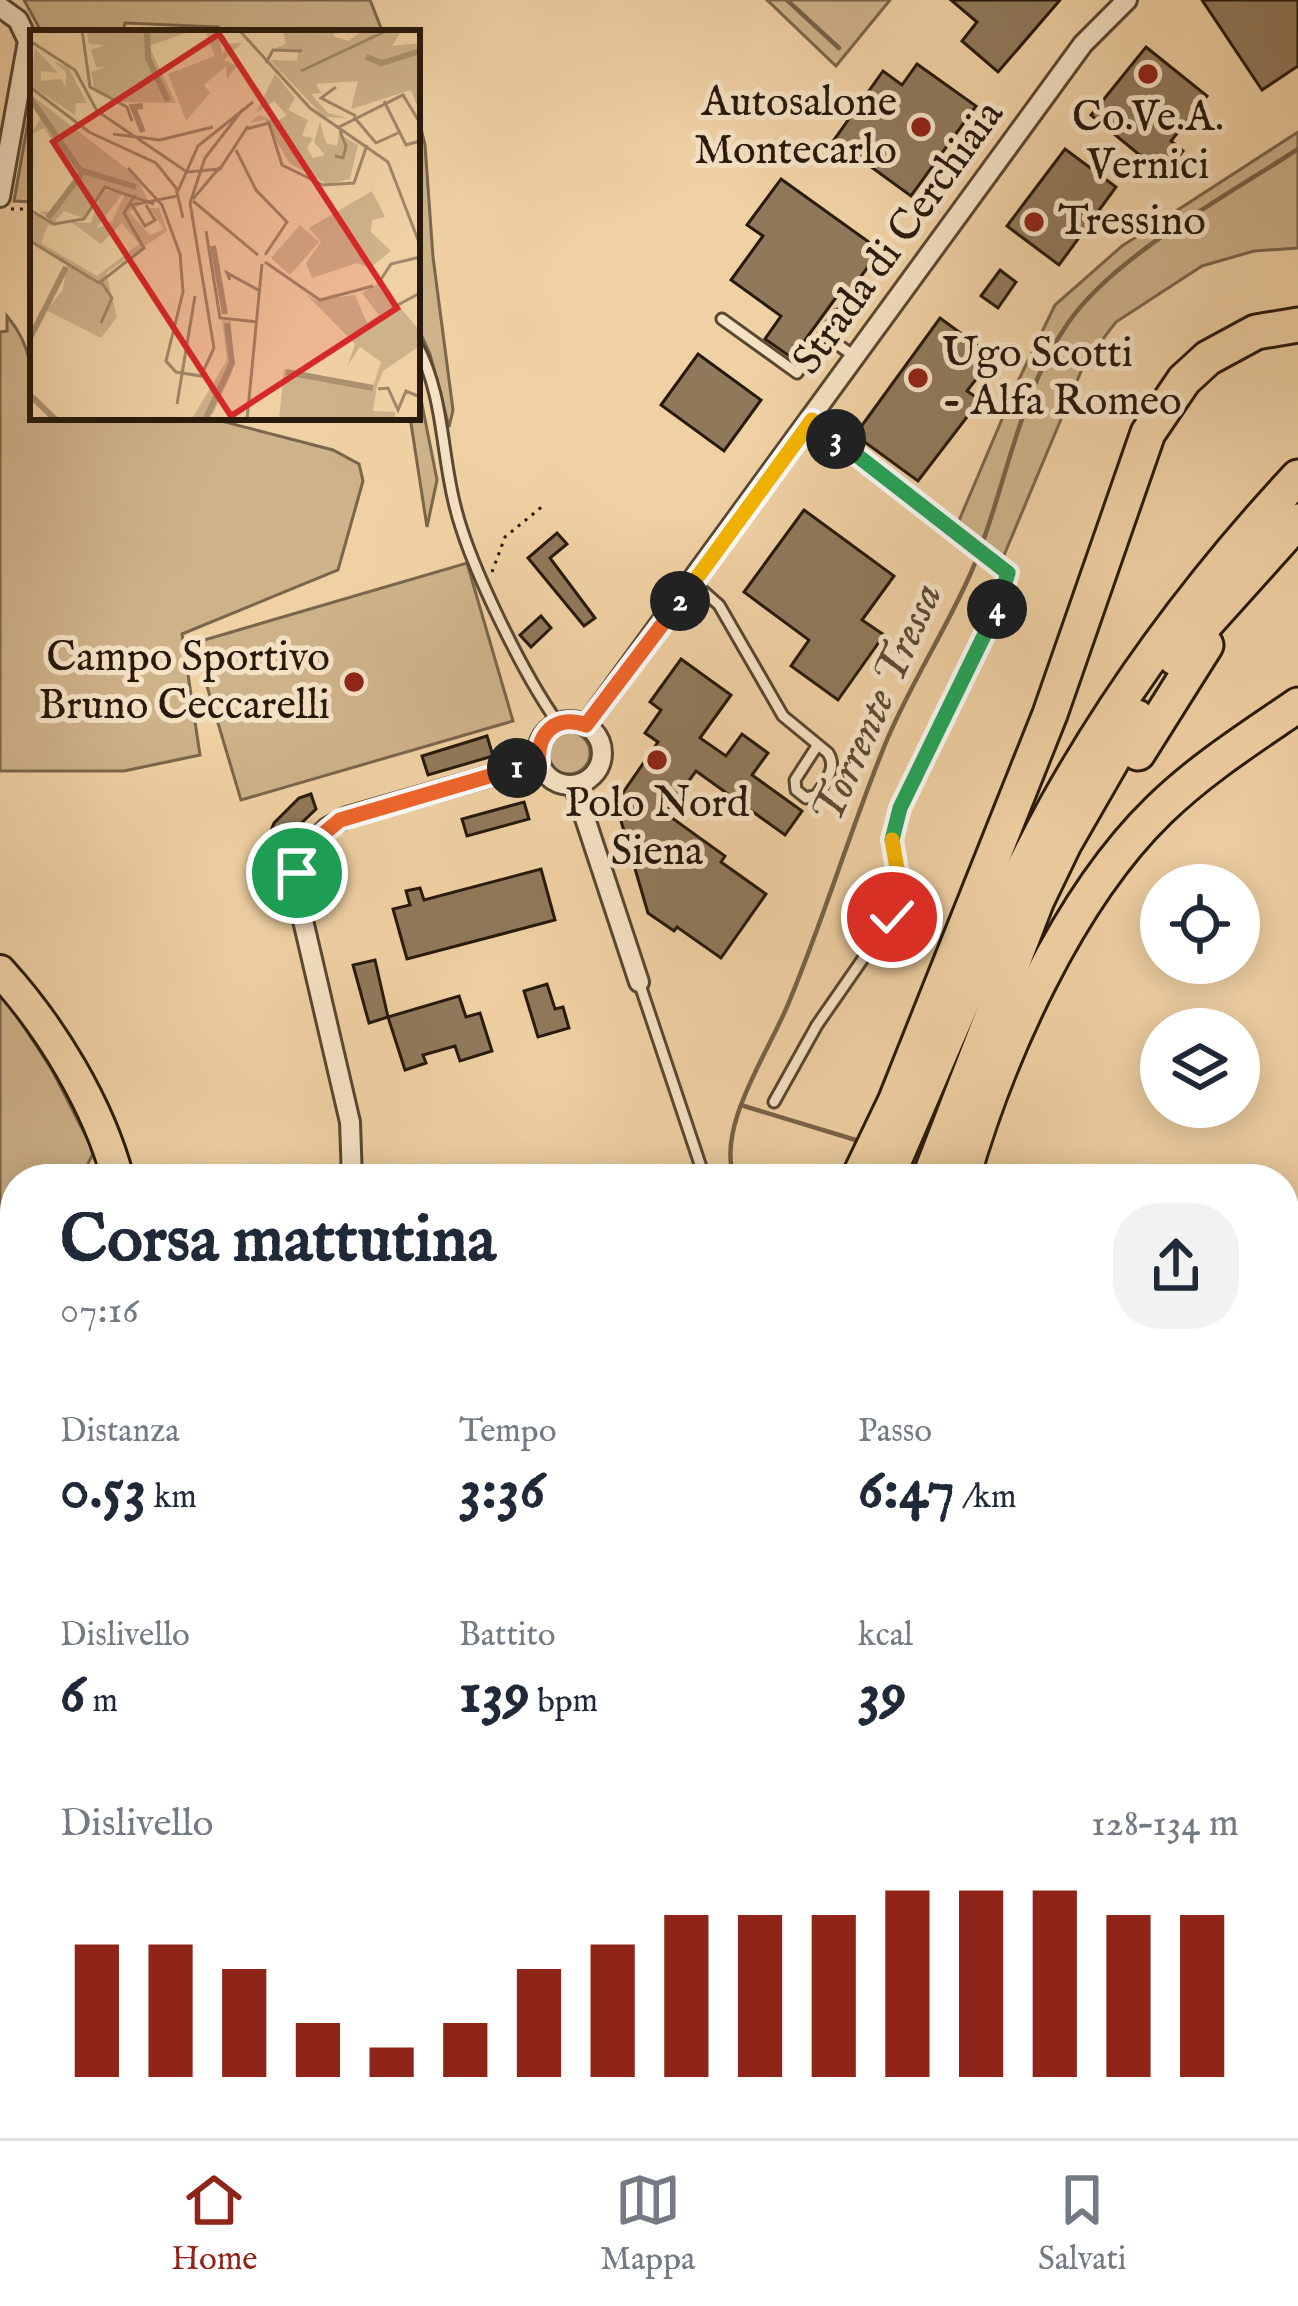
<!DOCTYPE html>
<html lang="it">
<meta charset="utf-8">
<style>
:root{--surface:#fff;--page:#f2f2f3;--text:#1f2937;--muted:#747a83;--line:#e0e1e3;--accent:#8f2418}
body{margin:0;font-family:"IM FELL English",serif;background:var(--page);color:var(--text);height:100vh;display:flex;flex-direction:column;font-size:45px;white-space:nowrap}
*{box-sizing:border-box;margin:0}
p{font-size:39px;color:var(--muted)}
.icon{flex:none;width:66px;height:66px;fill:none;stroke:currentColor;stroke-width:2;stroke-linecap:round;stroke-linejoin:round}
.map{position:relative;flex:1;overflow:hidden}
.side{position:absolute;left:0px;top:1164px;width:1299px;height:975px;display:flex;flex-direction:column;background:var(--surface);border-radius:48px 48px 0 0;box-shadow:0 6px 30px #0003}
.side>*{flex:none}
.buttons{position:absolute;left:1140px;top:864px;display:grid;gap:24px}
.buttons a{display:grid;place-items:center;width:120px;height:120px;border-radius:50%;background:var(--surface);box-shadow:0 6px 30px #0003;font-size:60px}
.pin{position:absolute;display:grid;place-items:center;width:102px;height:102px;color:#fff;margin:-51px;border:6px solid #fff;border-radius:50%;box-shadow:0 3px 12px #0007}
.km{position:absolute;width:60px;height:60px;margin:-30px;border-radius:50%;background:#222;color:#fff;font-size:33px;line-height:60px;text-align:center}
.round{display:grid;place-items:center;flex:none;width:126px;height:126px;border-radius:48px;background:var(--page)}
.overview{display:flex;align-items:center;justify-content:space-between;height:204px;padding:0 60px}
h1{font-size:66px;font-weight:700;line-height:90px}
.figures{display:grid;grid-template-columns:repeat(3,1fr);gap:18px;height:204px;padding:12px 60px}
.figures div{display:grid;align-content:center}
.figures b{font-size:60px;font-weight:700}
.figures small{font-size:33px;font-weight:400}
.figures p{font-size:33px}
.chart{height:336px;padding:24px 60px}
.chart p{display:flex;justify-content:space-between}
.chart svg{width:100%;height:216px;margin-top:12px;stroke:var(--accent);stroke-width:6}
.tabs{display:flex;justify-content:space-around;align-items:center;height:168px;border-top:3px solid var(--line);background:var(--surface);font-size:33px;color:var(--muted)}
.tabs a{display:grid;justify-items:center;gap:6px}
.tabs .on{color:var(--accent)}
.map>svg:first-child{display:block}
.green{fill:#ceb28a;stroke:#7a664a;stroke-width:3}
.lines{fill:none;stroke-linecap:round;stroke-linejoin:round}
.stream{stroke:#776248;stroke-width:4.5}
.building{fill:#90795b;stroke:#27190b;stroke-width:3}
.trunk-tunnel{stroke:#c8ac85;stroke-width:33;stroke-dasharray:33 16;stroke-linecap:butt}
.service-casing{stroke:#594731;stroke-width:15}
.minor-casing{stroke:#594731;stroke-width:24}
.tertiary-casing{stroke:#594731;stroke-width:30}
.primary-casing{stroke:#27190b;stroke-width:36}
.trunk-casing{stroke:#27190b;stroke-width:39}
.path{stroke:#27190b;stroke-width:3;stroke-dasharray:3 6;stroke-linecap:butt}
.service{stroke:#f5e1c4;stroke-width:9}
.minor{stroke:#f5e1c4;stroke-width:18}
.tertiary{stroke:#f5e1c4;stroke-width:24}
.primary{stroke:#f0d1a4;stroke-width:30}
.trunk{stroke:#f0d1a4;stroke-width:33}
.split-1-casing{stroke:#fff;stroke-width:24}
.split-2-casing{stroke:#fff;stroke-width:24}
.split-3-casing{stroke:#fff;stroke-width:24}
.split-4-casing{stroke:#fff;stroke-width:24}
.split-5-casing{stroke:#fff;stroke-width:24}
.split-6-casing{stroke:#fff;stroke-width:24}
.split-1{stroke:#f0652b;stroke-width:15}
.split-2{stroke:#f0652b;stroke-width:15}
.split-3{stroke:#f5b400;stroke-width:15}
.split-4{stroke:#22a559;stroke-width:15}
.split-5{stroke:#22a559;stroke-width:15}
.split-6{stroke:#f5b400;stroke-width:15}
.poi-dot{fill:#8f2418;stroke:#f5e1c4;stroke-width:4.5}
.labels{text-anchor:middle;dominant-baseline:central;stroke-width:10;stroke-linejoin:round;paint-order:stroke}
.poi-label{font-size:42px;fill:#27190b;stroke:#f5e1c4;text-anchor:end}
.street-label{font-size:42px;fill:#27190b;stroke:#f5e1c4}
.water-label{font-size:45px;font-style:italic;fill:#5c4933;stroke:#f5e1c4}
.inset-river{fill:none;stroke:#ac9270;stroke-width:6}
.inset-road{fill:none;stroke:#a08767;stroke-width:3}
.view{fill:#d62828;fill-opacity:0.15;stroke:#d62828;stroke-width:6}
.inset-edge{fill:none;stroke:#27190b;stroke-width:6}
</style>
<div class="map">
<svg width="1298" height="2138" viewBox="0 0 1298 2138">
<rect width="100%" height="100%" fill="#f0d1a4"/>
<filter id="stains"><feTurbulence type="fractalNoise" baseFrequency=".00167" numOctaves="4"/><feColorMatrix values="0 0 0 0 .2 0 0 0 0 .09 0 0 0 0 .02 0 0 0 .5 -.17"/></filter>
<radialGradient id="worn" r=".72"><stop offset=".6" stop-color="#630" stop-opacity="0"/><stop offset="1" stop-color="#630" stop-opacity=".3"/></radialGradient>
<!-- green -->
<g class="green">
<polygon points="24,0 370,0 383,33 227,33 218,27 125,23 123,33 42,33"/>
<polygon points="767,0 890,0 836,66"/>
<polygon points="33,93 33,202 14,201"/>
<polygon points="417,112 425,145 433,257 453,410 449,427 430,354 417,326"/>
<polygon points="1298,132 1298,248 1254,251 1202,266 1116,322 1085,362 1002,560 958,523 1019,379 1055,305 1122,246"/>
<path d="M7,316c27,32 26,61 26,101h173l127,33 26,14 4,17 -25,89 -156,64 18,121 -76,16h-124v-439l7,-1z"/>
<polygon points="417,379 437,480 427,527 410,417 417,417"/>
<polygon points="467,563 513,721 241,800 194,643"/>
<circle cx="569" cy="753" r="21"/>
<polygon points="0,990 52,1070 94,1152 80,1179 15,1179 15,1501 0,1449"/>
<polygon points="1298,1434 1298,1483 1284,1486 1284,1440"/>
<polygon points="0,1542 15,1543 15,1602 0,1609"/>
<polygon points="1284,1551 1298,1553 1298,1641 1284,1648"/>
<polygon points="1298,1657 1298,1832 1284,1798 1284,1664"/>
<polygon points="1298,1848 1291,1866 1289,1947 1298,2138 1134,2138 1129,2124 1284,2124 1284,1854"/>
<polygon points="0,1969 15,1971 15,2033 0,2056"/>
<polygon points="15,2099 15,2124 93,2124 87,2138 6,2138"/>
<polygon points="459,2124 792,2124 803,2138 457,2138"/>
<polygon points="824,2124 920,2124 925,2138 834,2138"/>
<polygon points="971,2124 1036,2124 1044,2138 979,2138"/>
</g>
<g class="lines">
<!-- stream -->
<g class="stream">
<polyline points="787,0 839,48"/>
<polyline points="744,1106 859,1141"/>
<path d="M735,1179c-21,-50 35,-129 54,-177 35,-84 61,-171 95,-255 25,-62 63,-118 89,-179 33,-80 45,-173 95,-245 46,-67 160,-128 230,-174"/>
<polyline points="1284,1218 1298,1218"/>
<polyline points="1284,1857 1298,1852"/>
<polyline points="783,2124 794,2138"/>
<polyline points="476,2138 477,2124"/>
<polyline points="1263,2138 1263,2124"/>
</g>
</g>
<!-- building -->
<g class="building">
<polygon points="951,0 1060,0 998,72 962,41 977,22"/>
<polygon points="1202,0 1298,0 1298,66 1262,90"/>
<polygon points="1146,47 1207,96 1171,141 1183,151 1164,175 1091,115"/>
<polygon points="917,64 976,106 911,196 834,140 883,71 902,85"/>
<polygon points="1065,149 1116,187 1059,265 1007,226"/>
<polygon points="781,179 880,250 847,296 840,292 792,358 765,339 781,316 731,280 763,236 747,225"/>
<polygon points="1000,270 1016,282 998,308 981,296"/>
<polygon points="940,318 993,357 967,391 980,400 918,481 855,435"/>
<polygon points="698,354 761,400 724,451 661,405"/>
<polygon points="804,510 894,576 862,620 884,635 838,700 791,666 809,640 744,592"/>
<polygon points="557,533 567,544 550,558 595,618 584,626 528,558"/>
<polygon points="541,616 551,628 531,647 520,635"/>
<polygon points="681,659 731,695 700,738 726,756 742,734 768,753 752,775 802,811 785,835 696,771 665,813 725,856 721,862 766,894 721,958 677,927 674,931 648,913 619,814 620,797 658,742 645,733 661,710 650,702"/>
<polygon points="487,736 493,756 428,775 422,756"/>
<polygon points="311,794 316,809 292,832 277,868 280,898 260,900 257,867 274,823 299,798"/>
<polygon points="524,802 529,819 467,836 462,819"/>
<polygon points="541,869 555,920 407,959 393,909 410,905 406,891 420,888 424,900"/>
<polygon points="375,960 388,1017 369,1023 353,965"/>
<polygon points="547,984 555,1009 563,1007 569,1028 538,1037 524,991"/>
<polygon points="459,996 466,1017 480,1013 492,1051 460,1061 455,1046 423,1055 426,1063 405,1070 388,1017"/>
<polygon points="1298,1716 1298,1769 1284,1736 1284,1722"/>
</g>
<g class="lines">
<!-- trunk-tunnel -->
<polyline class="trunk-tunnel" points="0,1649 15,1649"/>
<defs>
<g id="service">
<polyline points="722,319 797,373 838,315"/>
<polyline points="824,335 854,356"/>
<path d="M417,345c27,51 24,107 38,161 14,58 68,168 103,217"/>
<path d="M693,582l26,23 64,111 45,37c10,16 -3,28 -11,42l-11,3 -10,-8 -1,-10 22,-34"/>
<polyline points="639,982 705,1179"/>
<polyline points="774,1102 817,1025 892,917 900,886 894,854 894,822 983,642 1008,573 811,420"/>
<polyline points="1284,1226 1298,1226"/>
</g>
<g id="minor">
<polyline points="0,7 18,20 28,41 0,197"/>
<circle cx="570" cy="753" r="32"/>
<polyline points="586,725 1083,44 1127,0"/>
<polyline points="574,785 639,982"/>
<polyline points="352,1179 350,1122 295,886 300,861 311,844 327,828 347,817 539,762"/>
<polyline points="1284,1656 1298,1648"/>
</g>
<polyline id="tertiary" points="805,2124 816,2138"/>
<g id="primary">
<path d="M0,971c51,56 99,135 118,208"/>
<polyline points="936,2124 942,2138"/>
</g>
<g id="trunk">
<polyline points="1175,658 1298,521"/>
<polyline points="1138,753 1206,645"/>
<polyline points="858,1179 895,1102 1050,714 1148,433 1184,380 1208,358 1256,332 1298,325"/>
<path d="M886,1179c55,-124 105,-254 170,-373 67,-120 148,-228 242,-329"/>
<polyline points="929,1179 1037,900 1064,844 1137,717"/>
<path d="M962,1179c35,-122 105,-280 197,-369 42,-41 91,-72 139,-105"/>
<polyline points="1049,2124 1057,2138"/>
<polyline points="1089,2124 1095,2138"/>
<polyline points="1116,2124 1121,2138"/>
</g>
</defs>
<!-- service casing -->
<use href="#service" class="service-casing"/>
<!-- minor casing -->
<use href="#minor" class="minor-casing"/>
<!-- tertiary casing -->
<use href="#tertiary" class="tertiary-casing"/>
<!-- primary casing -->
<use href="#primary" class="primary-casing"/>
<!-- trunk casing -->
<use href="#trunk" class="trunk-casing"/>
<!-- path -->
<g class="path">
<polyline points="11,209 33,209"/>
<polyline points="492,572 505,537 544,505"/>
<polyline points="1284,1204 1298,1203"/>
<polyline points="0,1615 15,1609"/>
<polyline points="1298,1864 1298,1872"/>
<polyline points="0,1964 15,1967"/>
<polyline points="0,2067 15,2044"/>
<polyline points="103,2138 109,2124"/>
<polyline points="135,2138 137,2124"/>
<polyline points="683,2138 683,2136"/>
</g>
<!-- service -->
<use href="#service" class="service"/>
<!-- minor -->
<use href="#minor" class="minor"/>
<!-- tertiary -->
<use href="#tertiary" class="tertiary"/>
<!-- primary -->
<use href="#primary" class="primary"/>
<!-- trunk -->
<use href="#trunk" class="trunk"/>
</g>
<g class="lines">
<defs>
<polyline id="split-1" points="297,873 311,844 340,820 517,768"/>
<path id="split-2" d="M517,768l22,-6c-3,-29 18,-48 47,-37l94,-124"/>
<polyline id="split-3" points="680,601 812,420 836,439"/>
<polyline id="split-4" points="836,439 1008,573 997,609"/>
<polyline id="split-5" points="892,840 900,808 997,609"/>
<polyline id="split-6" points="892,840 900,886 892,917"/>
</defs>
<!-- split-1 casing -->
<use href="#split-1" class="split-1-casing"/>
<!-- split-2 casing -->
<use href="#split-2" class="split-2-casing"/>
<!-- split-3 casing -->
<use href="#split-3" class="split-3-casing"/>
<!-- split-4 casing -->
<use href="#split-4" class="split-4-casing"/>
<!-- split-5 casing -->
<use href="#split-5" class="split-5-casing"/>
<!-- split-6 casing -->
<use href="#split-6" class="split-6-casing"/>
<!-- split-1 -->
<use href="#split-1" class="split-1"/>
<!-- split-2 -->
<use href="#split-2" class="split-2"/>
<!-- split-3 -->
<use href="#split-3" class="split-3"/>
<!-- split-4 -->
<use href="#split-4" class="split-4"/>
<!-- split-5 -->
<use href="#split-5" class="split-5"/>
<!-- split-6 -->
<use href="#split-6" class="split-6"/>
</g>
<!-- markers -->
<g class="poi-dot">
<circle cx="1148" cy="74" r="12"/>
<circle cx="921" cy="127" r="12"/>
<circle cx="1034" cy="222" r="12"/>
<circle cx="918" cy="378" r="12"/>
<circle cx="354" cy="682" r="12"/>
<circle cx="657" cy="760" r="12"/>
</g>
<g class="labels">
<!-- poi labels -->
<g class="poi-label">
<text x="897" y="103">Autosalone<tspan x="897" dy="48">Montecarlo</tspan></text>
<text x="1148" y="118" text-anchor="middle">Co.Ve.A.<tspan x="1148" dy="48">Vernici</tspan></text>
<text x="1058" y="222" text-anchor="start">Tressino</text>
<text x="942" y="354" text-anchor="start">Ugo Scotti<tspan x="942" dy="48">- Alfa Romeo</tspan></text>
<text x="330" y="658">Campo Sportivo<tspan x="330" dy="48">Bruno Ceccarelli</tspan></text>
<text x="657" y="804" text-anchor="middle">Polo Nord<tspan x="657" dy="48">Siena</tspan></text>
</g>
<!-- street labels -->
<g class="street-label">
<text transform="translate(899 238) rotate(-54)">Strada di Cerchiaia</text>
</g>
<!-- water labels -->
<g class="water-label">
<text transform="translate(878 704) rotate(-66)">Torrente Tressa</text>
</g>
</g>
<!-- overview -->
<g transform="translate(30 30)">
<rect width="390" height="390" fill="#f0d1a4"/>
<path d="M164,0l-45,16 27,57 -56,-1 -25,-11 -4,-19 15,-5h-10l-5,-17 13,-5 -15,-1 -3,-14zM175,0l14,4 3,22 5,-12 15,-1 -18,17 13,6 -10,13 -1,-13 -22,19 6,8 -24,28 -18,-47 47,-18zM253,0h53l-3,6 15,5 16,-11h38l-10,16 28,-3v71l-9,-24 -60,19 7,-28 -42,3 5,9 -10,1 17,19 19,5 -23,-1 -54,-57 27,1 1,-9 -24,-3 12,-5zM5,18l23,25 -17,-2v10l20,-2 5,8v-15l-13,-11 15,6 19,36h-11l-1,12 -45,-30zM245,44l20,24 -7,12 20,10 -6,16 11,2 -6,10 6,10 12,-3 -11,-13 6,-20 6,21 11,3 2,-12 19,11 -8,34 -23,5 -38,-21 -24,-43 -16,3 10,-8 17,7 11,-7 -13,-14 -18,12zM0,64l105,81 13,25 -41,-14 -24,32 -19,-7 -10,12 -14,-11 13,-1 23,-35 -32,-48 -14,7 10,-16zM72,160l21,3 -27,36 16,-8 13,-27 18,9 -14,9 21,23 14,-6 -14,-21h9l8,23 -61,42 11,44 -16,21 -55,-28 17,-20 4,-27 -37,-23v-28l27,14 -9,-1 -7,18 56,33 42,-32 -17,-21 -21,21 -30,-22 20,1zM342,161l13,26 -13,3 -1,12 20,19 -21,17 -13,-5 -45,15 -6,-15 15,-21 -12,-14zM270,195l19,17 -29,33 -19,-17zM349,253l41,48 -2,16 -35,24 -6,15 -4,25 22,1v8h-116l5,-51 89,17 8,-24 -21,-15 -13,20 8,-23 -50,-51 10,7 40,-5 12,28 12,-8 -17,-22zM192,290l9,1 2,49 -20,44 -22,6 36,-60z" fill="#ceb28a"/>
<path class="inset-river" d="M117,0l1,28 20,43M336,27l16,6 38,-12M0,68l50,72 56,17M113,102l-10,-25 10,-1M18,188l34,-45M183,216l12,68M0,308l36,-71M256,342l87,16M0,365l26,25M175,390l27,-57 -5,-40"/>
<path class="inset-road" d="M52,0l8,57 37,20 5,14M209,0l71,78 78,54 32,83M0,11l45,29 22,41 90,61 33,-3 28,-43M236,33l7,-13 29,1M271,41l87,-41M0,57l59,45 67,31 20,25 7,30M306,57l-15,11 35,18M354,71l22,44 14,-4M324,87l22,26 22,-10M307,98l66,-33 17,28M216,99l23,-6 13,42 41,20 31,-2 13,-38M83,104l47,6 53,-13M206,120l20,40 31,32 -22,33M305,126l8,2 3,-12 -6,-15M98,138l34,37 18,49 3,38 -17,69 10,11 25,4 13,-28 -24,-145 15,-45 38,-49M147,163l21,-47 55,-44M163,169l27,-32M163,171l65,54M116,175l9,15 -10,6 -13,-21 45,-9M0,180l24,14 30,-5 21,-32 49,17M176,201l14,87 38,4M0,211l69,42 45,-35 -20,-35 11,-18M390,227l-29,7 -11,17 14,26 26,-14M235,232l55,38 53,-14M200,250l-3,-7 33,18M71,252l11,16 -11,25M348,359l10,-1 10,22 8,-19 14,6M147,374l18,-108M217,390l15,-156"/>
<path class="view" d="M189,4l178,274 -166,108 -178,-274z"/>
<rect width="390" height="390" class="inset-edge"/>
</g>
<rect width="100%" height="100%" filter="url(#stains)"/>
<rect width="100%" height="100%" fill="url(#worn)"/>
</svg>
<div class="buttons">
<a><svg class="icon" aria-label="locate" viewBox="0 0 24 24"><circle cx="12" cy="12" r="6"/><path d="M12 2v4M12 18v4M2 12h4M18 12h4"/></svg></a>
<a><svg class="icon" aria-label="layers" viewBox="0 0 24 24"><path d="M12 4l9 5-9 5-9-5zM3 14l9 5 9-5"/></svg></a>
</div>
<div class="pin" style="left:297px;top:873px;background:#1e9e55"><svg class="icon" aria-label="arrive" viewBox="0 0 24 24"><path d="M6 21V4h12l-3 4 3 4H6"/></svg></div>
<div class="pin" style="left:892px;top:917px;background:#d93025"><svg class="icon" aria-label="check" viewBox="0 0 24 24"><path d="M5 12l5 5 9-10"/></svg></div>
<b class="km" style="left:517px;top:768px">1</b>
<b class="km" style="left:680px;top:601px">2</b>
<b class="km" style="left:836px;top:439px">3</b>
<b class="km" style="left:997px;top:609px">4</b>
<section class="side">
<div class="overview"><div><h1>Corsa mattutina</h1><p>07:16</p></div><a class="round"><svg class="icon" aria-label="share" viewBox="0 0 24 24"><path d="M12 15V3M7 8l5-5 5 5M5 13v7h14v-7"/></svg></a></div>
<div class="figures">
<div><p>Distanza</p><b>0.53<small> km</small></b></div>
<div><p>Tempo</p><b>3:36</b></div>
<div><p>Passo</p><b>6:47<small> /km</small></b></div>
</div>
<div class="figures">
<div><p>Dislivello</p><b>6<small> m</small></b></div>
<div><p>Battito</p><b>139<small> bpm</small></b></div>
<div><p>kcal</p><b>39</b></div>
</div>
<div class="chart"><p><span>Dislivello</span>128–134 m</p>
<svg viewBox="0 0 160 44" preserveAspectRatio="none"><path d="M5 44V17M15 44V17M25 44V22M35 44V33M45 44V38M55 44V33M65 44V22M75 44V17M85 44V11M95 44V11M105 44V11M115 44V6M125 44V6M135 44V6M145 44V11M155 44V11"/></svg>
</div>
</section>
</div>
<nav class="tabs">
<a class="on"><svg class="icon" aria-label="home" viewBox="0 0 24 24"><path d="M3 11l9-7 9 7M6 9v11h12V9"/></svg>Home</a>
<a><svg class="icon" aria-label="map" viewBox="0 0 24 24"><path d="M3 6l6-2 6 2 6-2v14l-6 2-6-2-6 2zM9 4v14M15 6v14"/></svg>Mappa</a>
<a><svg class="icon" aria-label="saved" viewBox="0 0 24 24"><path d="M7 4h10v16l-5-4-5 4z"/></svg>Salvati</a>
</nav>
